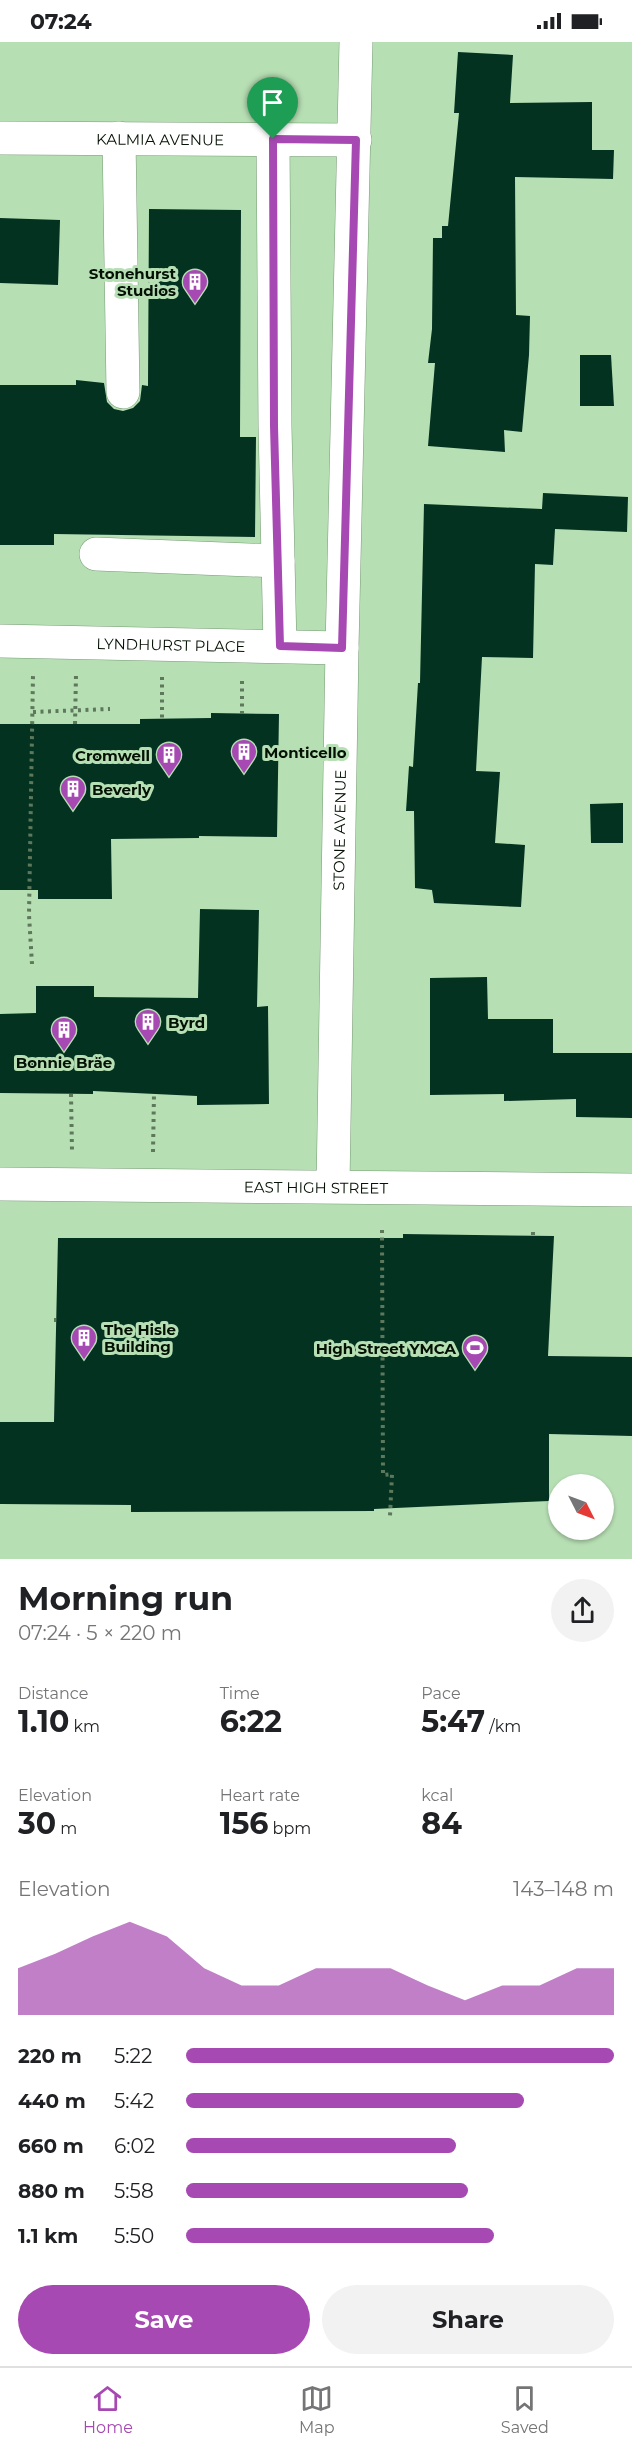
<!DOCTYPE html>
<meta charset="utf-8">
<style>
:root{--surface:#fff;--page:#f2f2f2;--text:#202124;--muted:#757577;--line:#e0e0e0;--accent:#a749b2}
body{margin:0;font-family:Montserrat,sans-serif;background:var(--page);color:var(--text);height:100vh;display:flex;flex-direction:column;font-size:22px;white-space:nowrap}
*{box-sizing:border-box;margin:0}
p{font-size:20px;color:var(--muted)}
.icon{flex:none;width:33px;height:33px;fill:none;stroke:currentColor;stroke-width:2;stroke-linecap:round;stroke-linejoin:round}
.map{position:relative;height:1517px;overflow:hidden}
.sheet{display:flex;flex-direction:column;background:var(--surface);flex:1}
.sheet>*{flex:none}
.needle{width:39px;rotate:132deg}
.buttons{position:absolute;left:548px;top:1432px;display:grid;gap:12px}
.buttons a{display:grid;place-items:center;width:66px;height:66px;border-radius:50%;background:var(--surface);box-shadow:0 2px 4px #0004;font-size:30px}
.pin{position:absolute;display:grid;place-items:center;width:51px;height:51px;color:#fff;margin:-62px -26px;border-radius:50% 50% 50% 0;rotate:-45deg;box-shadow:0 0 6px #0007}
.pin .icon{rotate:45deg}
.round{display:grid;place-items:center;flex:none;width:63px;height:63px;border-radius:32px;background:var(--page)}
.summary{display:flex;align-items:center;justify-content:space-between;height:102px;padding:0 18px}
h1{font-size:33px;font-weight:700;line-height:45px}
.metrics{display:grid;grid-template-columns:repeat(3,1fr);gap:9px;height:102px;padding:6px 18px}
.metrics div{display:grid;align-content:center}
.metrics b{font-size:30px;font-weight:700}
.metrics small{font-size:16px;font-weight:400}
.metrics p{font-size:16px}
.chart{height:168px;padding:12px 18px}
.chart p{display:flex;justify-content:space-between}
.chart svg{width:100%;height:108px;margin-top:6px;fill:var(--accent);opacity:.7}
.action{display:flex;gap:12px;margin-top:auto;padding:12px 18px}
.action a{flex:1;height:69px;border-radius:36px;background:var(--accent);color:#fff;font-size:24px;font-weight:700;line-height:69px;text-align:center}
.action a+a{background:var(--page);color:var(--text)}
ul{padding:0 18px;list-style:none;font-size:20px}
li{display:grid;grid-template-columns:96px 72px 1fr;align-items:center;height:45px}
li i{height:15px;border-radius:8px;background:var(--accent)}
.status{display:flex;justify-content:space-between;align-items:center;height:42px;padding:0 30px;background:var(--surface);direction:ltr}
.status svg{height:16px;fill:currentColor}
.tabs{display:flex;justify-content:space-around;align-items:center;height:84px;border-top:2px solid var(--line);background:var(--surface);font-size:16px;color:var(--muted)}
.tabs a{display:grid;justify-items:center;gap:3px}
.tabs .selected{color:var(--accent)}
.map>svg:first-child{display:block}
.building{fill:#033221}
.lines{fill:none;stroke-linecap:round;stroke-linejoin:round}
.minor-casing{stroke:#759b73;stroke-width:34}
.major-casing{stroke:#759b73;stroke-width:34}
.path{stroke:#5e785c;stroke-width:4;stroke-dasharray:3 4.5;stroke-linecap:butt}
.minor{stroke:#fff;stroke-width:33}
.major{stroke:#fff;stroke-width:33}
.route-casing{stroke:#fff;stroke-width:12}
.route{stroke:#a749b2;stroke-width:8}
.labels{text-anchor:middle;dominant-baseline:central;stroke-width:6;stroke-linejoin:round;paint-order:stroke}
.street-label{font-size:15px;fill:#041104;stroke:#b7dfb4}
.poi-label{font-size:15px;font-weight:bold;fill:#041104;stroke:#b7dfb4;text-anchor:start}
</style>
<div class="status"><b>07:24</b><svg viewBox="0 0 49 12"><path d="M0 12V9h3v3zM5 12V6h3v6zM10 12V3h3v9zM15 12V0h3v12zM26 1h20v11H26zM47 4h2v5h-2z"/></svg></div>
<div class="map">
<svg width="632" height="1517" viewBox="0 0 632 1517">
<rect width="100%" height="100%" fill="#b7dfb4"/>
<!-- building -->
<g class="building">
<polygon points="458,10 513,13 510,61 592,60 592,108 614,108 613,137 515,135 516,273 530,274 529,313 522,390 504,388 505,410 428,404 435,321 428,321 432,287 433,196 442,196 442,184 448,184 459,71 454,71"/>
<polygon points="149,167 241,168 240,395 256,395 255,495 54,492 54,503 0,503 0,343 76,343 76,338 104,341 107,360 114,367 123,369 133,366 140,359 142,343 148,344"/>
<polygon points="0,176 60,178 58,243 0,241"/>
<polygon points="580,313 611,313 614,364 580,364"/>
<polygon points="543,451 628,455 627,490 555,487 553,523 535,522 533,616 482,615 476,729 500,730 495,801 525,803 521,865 434,861 432,848 415,846 414,769 406,769 409,724 413,725 418,641 420,641 424,462 542,467"/>
<polygon points="211,671 279,672 277,795 199,794 199,796 111,797 112,857 38,857 38,848 0,848 0,682 140,682 140,677 211,676"/>
<polygon points="623,761 623,801 591,801 590,762"/>
<polygon points="200,867 259,868 257,965 268,964 269,1062 197,1063 197,1054 93,1049 93,1052 0,1051 0,972 36,971 36,944 94,944 94,955 198,956"/>
<polygon points="487,935 488,977 553,977 553,1011 632,1011 632,1076 576,1075 576,1057 504,1059 504,1052 430,1053 430,936"/>
<polygon points="403,1192 554,1194 548,1314 632,1315 632,1394 549,1392 549,1459 374,1467 374,1469 131,1470 131,1463 0,1462 0,1380 54,1380 58,1196 403,1196"/>
</g>
<g class="lines">
<defs>
<g id="minor">
<path id="s1" d="M0,96l355,2"/>
<polyline points="119,96 123,350"/>
<polyline points="273,97 275,384 280,604"/>
<polyline points="96,512 278,519"/>
<path id="s2" d="M0,599l342,7"/>
<path id="s3" d="M333,1144l9,-538 14,-606"/>
</g>
<g id="major">
<path id="s4" d="M0,1142l632,6"/>
</g>
</defs>
<!-- minor casing -->
<use href="#minor" class="minor-casing"/>
<!-- major casing -->
<use href="#major" class="major-casing"/>
<!-- path -->
<g class="path">
<polyline points="162,635 162,676"/>
<polyline points="33,670 110,667"/>
<polyline points="242,672 242,637"/>
<polyline points="75,682 76,633"/>
<polyline points="32,922 29,873 33,633"/>
<polyline points="71,1052 72,1109"/>
<polyline points="153,1110 154,1052"/>
<polyline points="382,1188 383,1433 392,1432 390,1474"/>
<polyline points="533,1193 533,1188"/>
<polyline points="54,1278 56,1278"/>
</g>
<!-- minor -->
<use href="#minor" class="minor"/>
<!-- major -->
<use href="#major" class="major"/>
</g>
<g class="lines">
<defs>
<polygon id="route" points="273,97 356,98 342,606 280,604 274,384"/>
</defs>
<!-- route casing -->
<use href="#route" class="route-casing"/>
<!-- route -->
<use href="#route" class="route"/>
</g>
<!-- icons -->
<defs>
<symbol id="building-pin" viewBox="-11 -11 22 30"><path d="M0 17L-7.5 6A9.5 9.5 0 1 1 7.5 6Z" fill="#a749b2" stroke="#b7dfb4"/><path d="M-4-6H4V6H1V3H-1V6H-4ZM-2.5-4.3h1.7v1.8h-1.7ZM.8-4.3h1.7v1.8H.8ZM-2.5-1h1.7V.8h-1.7ZM.8-1h1.7V.8H.8Z" fill="#fff"/></symbol>
<symbol id="stadium-pin" viewBox="-11 -11 22 30"><path d="M0 17L-7.5 6A9.5 9.5 0 1 1 7.5 6Z" fill="#a749b2" stroke="#b7dfb4"/><path d="M0-5a6.5 5 0 1 0 0 10a6.5 5 0 1 0 0-10ZM-3.5-1.8h7v3.6h-7Z" fill="#fff"/></symbol>
</defs>
<g fill-rule="evenodd">
<use href="#building-pin" x="180" y="225" width="30" height="40"/>
<use href="#building-pin" x="229" y="695" width="30" height="40"/>
<use href="#building-pin" x="154" y="698" width="30" height="40"/>
<use href="#building-pin" x="58" y="732" width="30" height="40"/>
<use href="#building-pin" x="133" y="965" width="30" height="40"/>
<use href="#building-pin" x="49" y="973" width="30" height="40"/>
<use href="#building-pin" x="69" y="1281" width="30" height="40"/>
<use href="#stadium-pin" x="460" y="1291" width="30" height="40"/>
</g>
<g class="labels">
<!-- street labels -->
<g class="street-label">
<text stroke="none"><textPath href="#s1" startOffset="160">KALMIA AVENUE</textPath></text>
<text stroke="none"><textPath href="#s2" startOffset="171">LYNDHURST PLACE</textPath></text>
<text stroke="none"><textPath href="#s3" startOffset="356">STONE AVENUE</textPath></text>
<text stroke="none"><textPath href="#s4" startOffset="316">EAST HIGH STREET</textPath></text>
</g>
<!-- poi labels -->
<g class="poi-label">
<text x="176" y="231" text-anchor="end">Stonehurst<tspan x="176" dy="17">Studios</tspan></text>
<text x="264" y="710">Monticello</text>
<text x="150" y="713" text-anchor="end">Cromwell</text>
<text x="92" y="747">Beverly</text>
<text x="168" y="980">Byrd</text>
<text x="64" y="1020" text-anchor="middle">Bonnie Bräe</text>
<text x="104" y="1287">The Hisle<tspan x="104" dy="17">Building</tspan></text>
<text x="456" y="1306" text-anchor="end">High Street YMCA</text>
</g>
</g>
</svg>
<div class="buttons">
<a><svg class="needle" viewBox="-14 -14 28 28"><path d="M0-13l5 13h-10z" fill="#e53935"/><path d="M0 13l5-13h-10z" fill="#757577"/></svg></a>
</div>
<div class="pin" style="left:273px;top:97px;background:#1e9e55"><svg class="icon" aria-label="arrive" viewBox="0 0 24 24"><path d="M6 21V4h12l-3 4 3 4H6"/></svg></div>
</div>
<section class="sheet">
<div class="summary"><div><h1>Morning run</h1><p>07:24 · 5 × 220 m</p></div><a class="round"><svg class="icon" aria-label="share" viewBox="0 0 24 24"><path d="M12 15V3M7 8l5-5 5 5M5 13v7h14v-7"/></svg></a></div>
<div class="metrics">
<div><p>Distance</p><b>1.10<small> km</small></b></div>
<div><p>Time</p><b>6:22</b></div>
<div><p>Pace</p><b>5:47<small> /km</small></b></div>
</div>
<div class="metrics">
<div><p>Elevation</p><b>30<small> m</small></b></div>
<div><p>Heart rate</p><b>156<small> bpm</small></b></div>
<div><p>kcal</p><b>84</b></div>
</div>
<div class="chart"><p><span>Elevation</span>143–148 m</p>
<svg viewBox="0 0 160 44" preserveAspectRatio="none"><path d="M0 44V25L10 19L20 12L30 6L40 12L50 25L60 32L70 32L80 25L90 25L100 25L110 32L120 38L130 32L140 32L150 25L160 25V44z"/></svg>
</div>
<ul>
<li><b>220 m</b>5:22<i style="width:100%"></i></li>
<li><b>440 m</b>5:42<i style="width:79%"></i></li>
<li><b>660 m</b>6:02<i style="width:63%"></i></li>
<li><b>880 m</b>5:58<i style="width:66%"></i></li>
<li><b>1.1 km</b>5:50<i style="width:72%"></i></li>
</ul>
<div class="action"><a>Save</a><a>Share</a></div>
</section>
<nav class="tabs">
<a class="selected"><svg class="icon" aria-label="home" viewBox="0 0 24 24"><path d="M3 11l9-7 9 7M6 9v11h12V9"/></svg>Home</a>
<a><svg class="icon" aria-label="map" viewBox="0 0 24 24"><path d="M3 6l6-2 6 2 6-2v14l-6 2-6-2-6 2zM9 4v14M15 6v14"/></svg>Map</a>
<a><svg class="icon" aria-label="saved" viewBox="0 0 24 24"><path d="M7 4h10v16l-5-4-5 4z"/></svg>Saved</a>
</nav>
